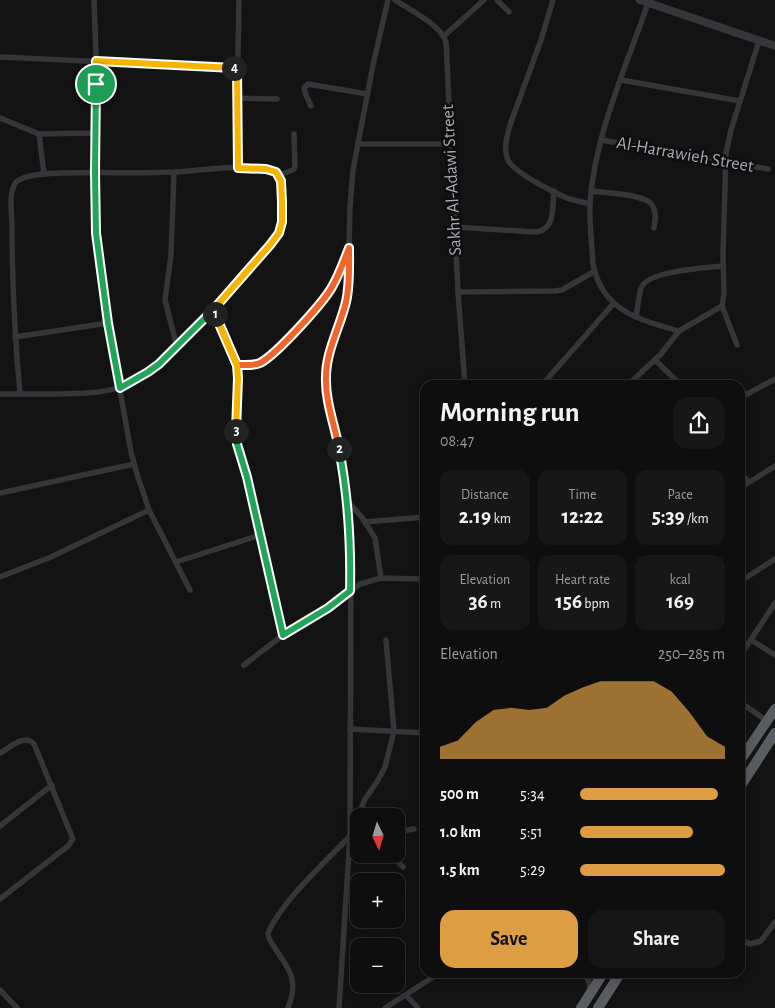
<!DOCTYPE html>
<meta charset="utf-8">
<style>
:root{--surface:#0e0e0f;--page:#171718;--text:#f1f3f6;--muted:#9b9c9e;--line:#2e2e2f;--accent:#dc9d43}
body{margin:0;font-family:"Alegreya Sans",sans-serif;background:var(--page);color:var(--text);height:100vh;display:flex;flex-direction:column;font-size:19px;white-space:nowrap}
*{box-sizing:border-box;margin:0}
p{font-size:16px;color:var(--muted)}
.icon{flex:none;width:28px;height:28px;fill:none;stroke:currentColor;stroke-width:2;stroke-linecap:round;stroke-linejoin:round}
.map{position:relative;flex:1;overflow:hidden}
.details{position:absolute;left:420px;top:380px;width:325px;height:598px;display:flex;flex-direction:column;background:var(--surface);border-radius:15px;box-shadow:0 2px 12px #0003,0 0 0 1px var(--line)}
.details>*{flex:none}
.needle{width:32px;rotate:176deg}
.fabs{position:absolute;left:350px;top:808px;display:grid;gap:10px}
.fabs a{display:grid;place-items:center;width:55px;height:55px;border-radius:10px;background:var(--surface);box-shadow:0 2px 12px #0003,0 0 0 1px var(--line);font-size:25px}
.pin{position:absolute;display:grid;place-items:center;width:42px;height:42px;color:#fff;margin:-21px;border:2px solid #fff;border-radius:50%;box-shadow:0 1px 5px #0007}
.km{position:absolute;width:25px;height:25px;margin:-12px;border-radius:50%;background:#222;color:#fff;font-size:14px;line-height:25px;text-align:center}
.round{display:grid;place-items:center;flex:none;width:52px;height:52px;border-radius:15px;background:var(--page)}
.head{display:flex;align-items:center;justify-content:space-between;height:85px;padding:0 20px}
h1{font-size:28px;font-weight:700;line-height:38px}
.stats{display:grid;grid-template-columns:repeat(3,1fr);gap:8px;height:85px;padding:5px 20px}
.stats div{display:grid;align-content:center;border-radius:12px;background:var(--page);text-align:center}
.stats b{font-size:21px;font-weight:700}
.stats small{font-size:14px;font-weight:400}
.stats p{font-size:14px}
.chart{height:140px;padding:10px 20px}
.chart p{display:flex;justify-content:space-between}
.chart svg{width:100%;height:90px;margin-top:5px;fill:var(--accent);opacity:.7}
.action{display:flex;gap:10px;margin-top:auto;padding:10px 20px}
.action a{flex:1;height:58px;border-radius:15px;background:var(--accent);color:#111;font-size:20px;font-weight:700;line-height:58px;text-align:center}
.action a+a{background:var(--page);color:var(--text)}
ul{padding:0 20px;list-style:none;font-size:16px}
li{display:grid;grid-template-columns:80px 60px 1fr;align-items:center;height:38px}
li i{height:12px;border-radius:6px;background:var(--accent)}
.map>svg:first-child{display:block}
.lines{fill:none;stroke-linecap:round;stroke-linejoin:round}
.minor{stroke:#353639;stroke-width:5.5}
.tertiary{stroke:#353639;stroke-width:8}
.trunk{stroke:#595c60;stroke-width:10}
.split-1-casing{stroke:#fff;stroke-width:10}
.split-2-casing{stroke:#fff;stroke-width:10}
.split-3-casing{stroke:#fff;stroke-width:10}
.split-4-casing{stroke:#fff;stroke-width:10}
.split-5-casing{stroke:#fff;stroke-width:10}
.split-1{stroke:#22a559;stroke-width:6}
.split-2{stroke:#f0652b;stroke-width:6}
.split-3{stroke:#22a559;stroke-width:6}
.split-4{stroke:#f5b400;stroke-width:6}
.split-5{stroke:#f5b400;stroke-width:6}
.labels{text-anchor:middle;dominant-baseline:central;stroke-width:5;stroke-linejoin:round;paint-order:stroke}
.street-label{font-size:18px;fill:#a6abb3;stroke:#0e0e0f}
</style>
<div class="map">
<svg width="775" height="1008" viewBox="0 0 775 1008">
<rect width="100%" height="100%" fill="#131314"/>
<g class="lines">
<!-- minor -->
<g class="minor">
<polyline points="94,0 97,84 95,172 96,233 111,340 131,452 137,474 149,510 190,590"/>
<path d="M395,0c15,10 46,25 51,42l12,250 7,93"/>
<polyline points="497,0 509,12"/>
<path d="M553,0l-12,40 -31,85c-3,11 -7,24 -2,35 5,12 47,33 59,38 8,3 16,4 23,6"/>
<path d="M648,3c-22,65 -53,130 -58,200 -1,20 2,41 3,61 9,47 47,56 86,67"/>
<polyline points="444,36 484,0"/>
<polyline points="0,57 237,68"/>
<polyline points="621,80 740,101"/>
<polyline points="237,98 277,99"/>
<polyline points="311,106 306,95 304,88 308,84 367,94"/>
<polyline points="0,118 39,134 96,133"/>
<polyline points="39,134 44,174"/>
<polyline points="601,140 768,169"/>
<polyline points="358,144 450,144"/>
<polyline points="238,168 237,105 239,0"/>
<polyline points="174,173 171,255 165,300 177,347"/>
<polyline points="279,175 293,170 295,167 294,134"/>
<path d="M592,191c13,2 54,3 60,14 5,7 3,15 2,23"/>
<path d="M454,227l82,5c20,-2 16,-26 18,-41"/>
<polyline points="458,292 554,291 562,290 595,271"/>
<polyline points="722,306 737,345"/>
<polyline points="213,310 237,365 237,444 247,477 283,635"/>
<path d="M636,317c2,-10 2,-22 6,-31 8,-15 63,-18 81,-20"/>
<polyline points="15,337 108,323"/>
<polyline points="655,360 681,385"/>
<polyline points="237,365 254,365 260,362 267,358 294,332 327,296 336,279 347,252"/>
<polyline points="542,385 613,304"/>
<polyline points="628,385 661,354 679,331 722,306 724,294 723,255 726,153 731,130 759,41"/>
<path d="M0,394c20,0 41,0 61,0 19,-1 38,0 57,-6 41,-12 85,-68 113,-100 16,-18 33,-35 48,-55 5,-14 7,-50 -3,-61 -19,-10 -78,-1 -102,0 -43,2 -86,-1 -129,2 -10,1 -21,2 -29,8 -8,11 -4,31 -4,45 0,56 3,111 8,167"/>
<polyline points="740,398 775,379"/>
<polyline points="740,473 749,482"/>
<polyline points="740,488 775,466"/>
<polyline points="0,493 134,464"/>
<polyline points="365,522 425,517"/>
<polyline points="176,562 260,535"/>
<polyline points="0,577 51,557 149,510"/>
<polyline points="381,578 375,538 361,516 346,500 342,462 328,397 325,376 328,362 346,302 348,283 350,207 353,170 373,65 388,0"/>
<polyline points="744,579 775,559"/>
<polyline points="751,640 775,655"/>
<polyline points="740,656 775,603"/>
<polyline points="244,665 283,635 328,608 360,584 381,578 425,579"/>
<polyline points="740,702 767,721"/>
<polyline points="350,729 425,733"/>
<path d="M0,753c10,-5 24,-20 34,-9l39,95 -5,7 -68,53"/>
<polyline points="0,826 52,785"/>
<polyline points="396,832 414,829"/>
<polyline points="349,853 359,848"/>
<polyline points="390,854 403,867"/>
<polyline points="347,886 359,895"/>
<polyline points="740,939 750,944 761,941 775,922"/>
<polyline points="584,972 589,982 590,992"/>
<polyline points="586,972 593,975 604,973"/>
<polyline points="0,990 17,1008"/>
<polyline points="406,995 418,1008"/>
<path d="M288,1008c11,-27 2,-39 -14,-61 -3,-5 -6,-8 -6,-14 14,-32 57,-71 82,-97l1,-280 -5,-56"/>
<polyline points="339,1008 350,836 365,799 377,782 385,767 394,731 386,640"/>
<polyline points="385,1008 441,972"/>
</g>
<!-- tertiary -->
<polyline class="tertiary" points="640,0 775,46"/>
<!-- trunk -->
<g class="trunk">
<polyline points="740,761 775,709"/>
<polyline points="740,787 775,733"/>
<polyline points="581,1008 604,972"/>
<polyline points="598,1008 621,972"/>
</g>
</g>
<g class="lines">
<defs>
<polyline id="split-1" points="96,84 95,172 96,233 108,323 120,388 148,372 159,364 213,310 215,314"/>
<path id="split-2" d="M215,314l22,51c8,0 16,1 23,-2 16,-8 63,-60 72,-76 7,-12 12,-26 17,-39 0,18 1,37 -3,54 -6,25 -20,49 -20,75 -1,24 9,49 13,72"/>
<path id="split-3" d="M236,431l1,13 10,33 36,158 45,-27 22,-17c1,-47 -2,-96 -11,-142"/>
<polyline id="split-4" points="234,68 237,68 238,168 266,169 276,172 281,181 282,202 282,222 279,233 270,245 213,310 237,365 238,378 236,431"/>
<polyline id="split-5" points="96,84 96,61 234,68"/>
</defs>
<!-- split-1 casing -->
<use href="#split-1" class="split-1-casing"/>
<!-- split-2 casing -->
<use href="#split-2" class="split-2-casing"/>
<!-- split-3 casing -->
<use href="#split-3" class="split-3-casing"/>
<!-- split-4 casing -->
<use href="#split-4" class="split-4-casing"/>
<!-- split-5 casing -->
<use href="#split-5" class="split-5-casing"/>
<!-- split-1 -->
<use href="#split-1" class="split-1"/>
<!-- split-2 -->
<use href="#split-2" class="split-2"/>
<!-- split-3 -->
<use href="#split-3" class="split-3"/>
<!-- split-4 -->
<use href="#split-4" class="split-4"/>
<!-- split-5 -->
<use href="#split-5" class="split-5"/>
</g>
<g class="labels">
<!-- street labels -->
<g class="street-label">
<text transform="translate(685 155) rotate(10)">Al-Harrawieh Street</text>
<text transform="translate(452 180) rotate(-93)">Sakhr Al-Adawi Street</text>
</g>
</g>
</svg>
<div class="fabs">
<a><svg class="needle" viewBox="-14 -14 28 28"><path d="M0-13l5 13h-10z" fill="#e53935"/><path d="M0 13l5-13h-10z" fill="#9b9c9e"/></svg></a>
<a>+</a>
<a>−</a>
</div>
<div class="pin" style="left:96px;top:84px;background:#1e9e55"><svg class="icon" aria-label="arrive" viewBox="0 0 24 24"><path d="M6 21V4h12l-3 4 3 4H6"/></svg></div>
<b class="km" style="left:215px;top:314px">1</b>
<b class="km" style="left:339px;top:449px">2</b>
<b class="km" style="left:236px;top:431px">3</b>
<b class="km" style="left:234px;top:68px">4</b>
<section class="details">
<div class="head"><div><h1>Morning run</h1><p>08:47</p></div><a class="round"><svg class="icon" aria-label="share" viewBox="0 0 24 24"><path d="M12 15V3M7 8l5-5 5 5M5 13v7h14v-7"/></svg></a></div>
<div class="stats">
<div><p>Distance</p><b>2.19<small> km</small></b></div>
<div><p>Time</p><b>12:22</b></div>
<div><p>Pace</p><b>5:39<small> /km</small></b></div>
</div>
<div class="stats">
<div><p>Elevation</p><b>36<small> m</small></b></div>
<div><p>Heart rate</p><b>156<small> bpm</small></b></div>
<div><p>kcal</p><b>169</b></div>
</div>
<div class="chart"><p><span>Elevation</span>250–285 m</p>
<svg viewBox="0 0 160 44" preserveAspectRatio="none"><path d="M0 44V38L10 35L20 26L30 20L40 19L50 20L60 19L70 13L80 9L90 6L100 6L110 6L120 6L130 11L140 21L150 33L160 38V44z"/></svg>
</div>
<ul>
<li><b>500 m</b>5:34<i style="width:95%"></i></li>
<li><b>1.0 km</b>5:51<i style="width:78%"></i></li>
<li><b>1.5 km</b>5:29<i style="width:100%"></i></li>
</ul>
<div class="action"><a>Save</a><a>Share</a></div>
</section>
</div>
